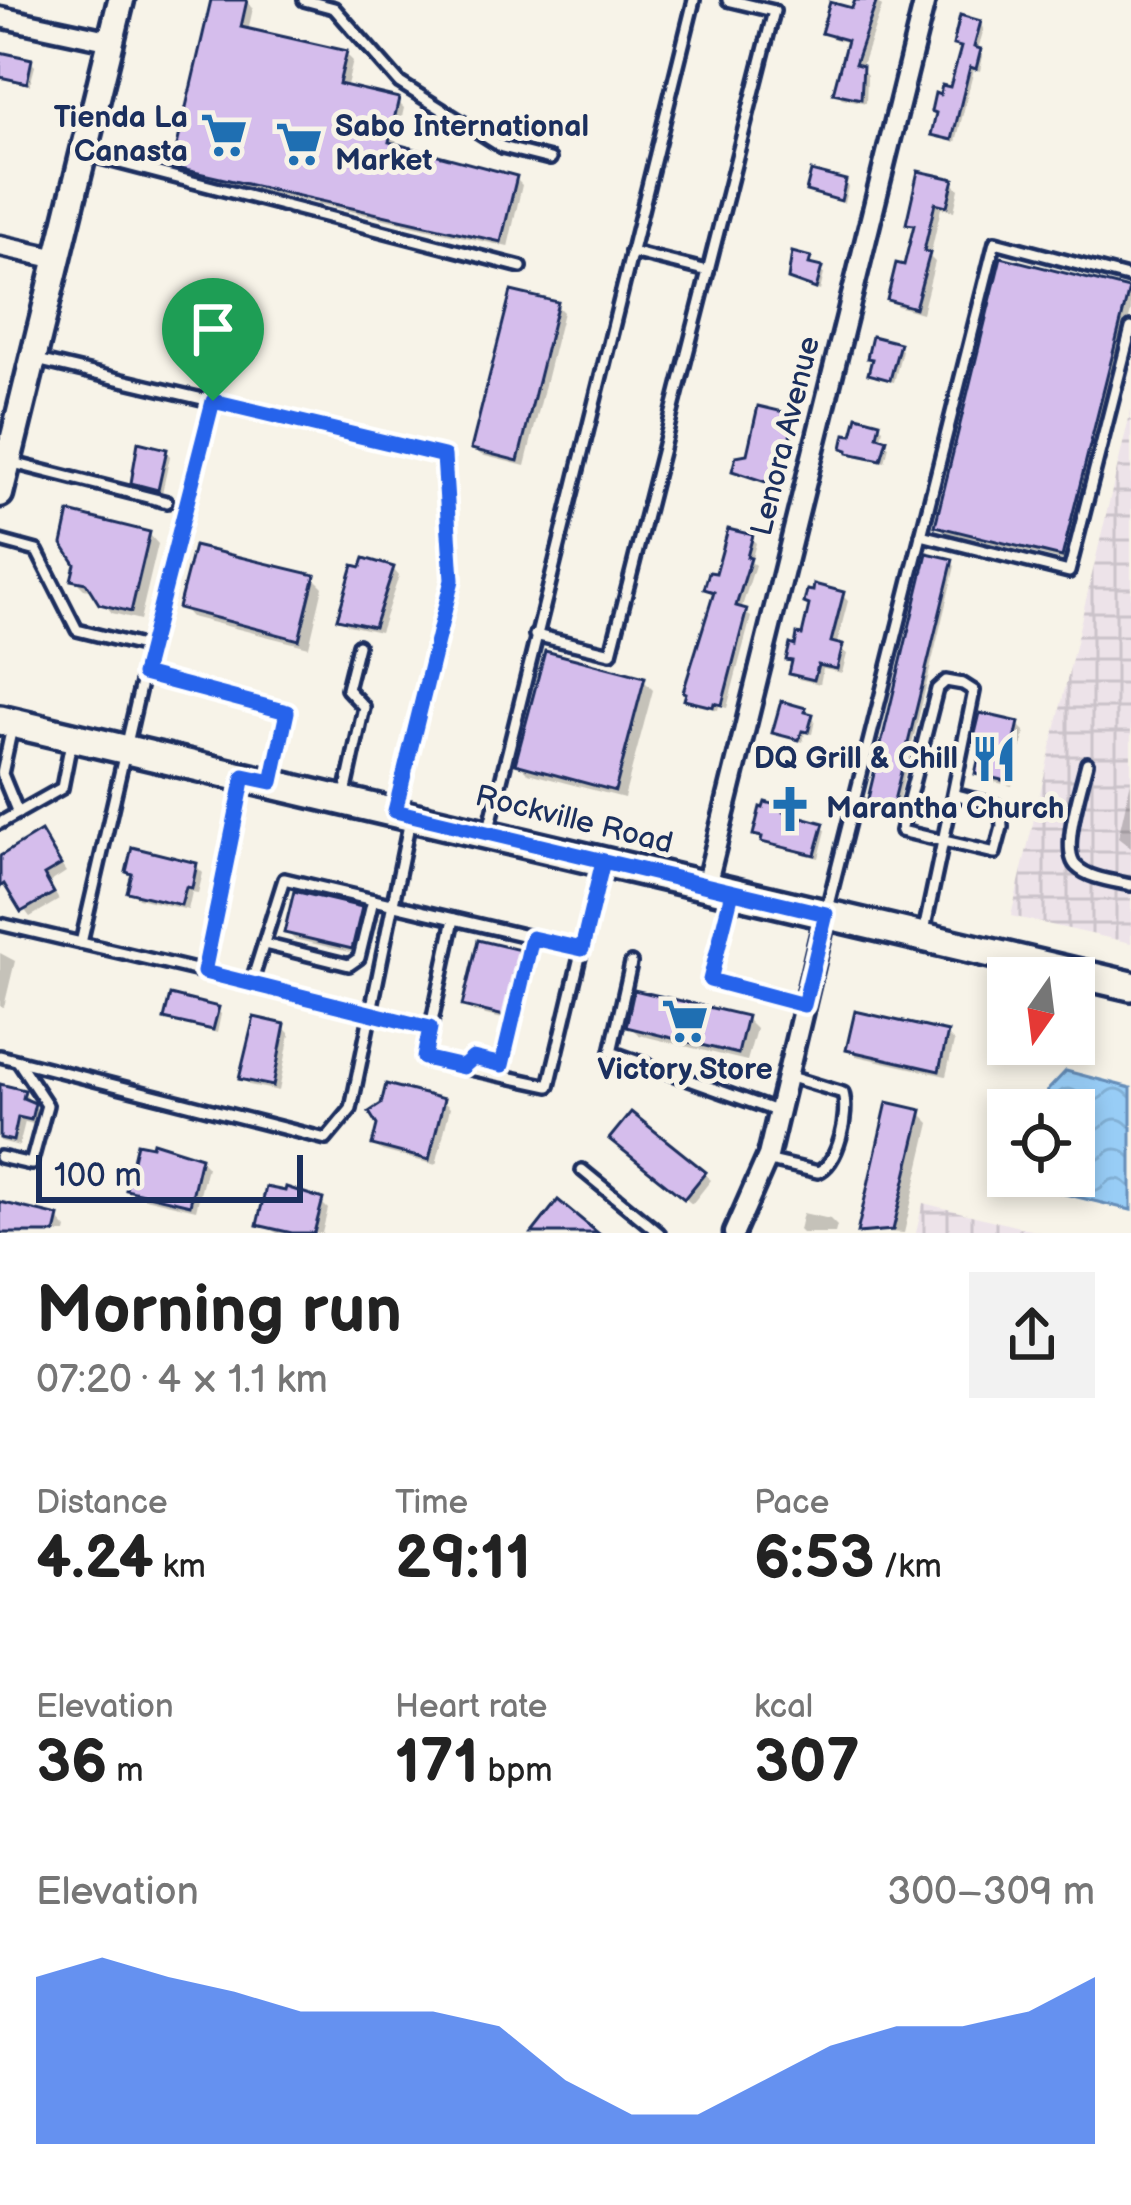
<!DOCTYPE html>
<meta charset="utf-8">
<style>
:root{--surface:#fff;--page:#f2f2f2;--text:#222;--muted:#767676;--accent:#2563eb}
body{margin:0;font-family:"Balsamiq Sans",sans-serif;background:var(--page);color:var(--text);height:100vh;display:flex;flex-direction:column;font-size:45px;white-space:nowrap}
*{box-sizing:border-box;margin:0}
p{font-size:39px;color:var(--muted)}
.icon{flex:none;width:66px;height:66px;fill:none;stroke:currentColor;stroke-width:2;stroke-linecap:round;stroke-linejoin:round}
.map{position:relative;height:1233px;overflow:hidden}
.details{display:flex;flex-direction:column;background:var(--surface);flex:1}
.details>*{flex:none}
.needle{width:78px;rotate:194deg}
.tools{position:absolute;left:987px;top:957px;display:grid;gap:24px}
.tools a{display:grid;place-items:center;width:108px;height:108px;border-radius:0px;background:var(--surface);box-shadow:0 6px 18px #0003;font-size:60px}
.scale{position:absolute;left:36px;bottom:30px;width:267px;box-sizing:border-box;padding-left:12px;border:6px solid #1b2f5e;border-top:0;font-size:33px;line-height:42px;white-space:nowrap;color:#1b2f5e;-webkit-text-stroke:9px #f7f3e8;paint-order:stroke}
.pin{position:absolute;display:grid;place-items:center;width:102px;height:102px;color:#fff;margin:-123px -51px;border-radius:50% 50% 50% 0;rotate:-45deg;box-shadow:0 0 12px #0007}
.pin .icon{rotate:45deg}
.round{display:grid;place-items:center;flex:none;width:126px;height:126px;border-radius:0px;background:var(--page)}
.overview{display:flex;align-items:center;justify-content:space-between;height:204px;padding:0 36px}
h1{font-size:66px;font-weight:800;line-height:90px}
.figures{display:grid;grid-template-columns:repeat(3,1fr);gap:18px;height:204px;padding:12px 36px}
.figures div{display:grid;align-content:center}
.figures b{font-size:60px;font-weight:800}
.figures small{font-size:33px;font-weight:400}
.figures p{font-size:33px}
.chart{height:336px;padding:24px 36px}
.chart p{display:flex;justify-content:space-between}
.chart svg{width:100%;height:216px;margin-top:12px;fill:var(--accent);opacity:.7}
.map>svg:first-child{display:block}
.industrial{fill:url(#industrial-grid)}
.water{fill:url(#water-waves);stroke:#668eb9;stroke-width:3}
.shadow{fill:#0003}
.building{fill:#d5bdec;stroke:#1b2f5e;stroke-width:3}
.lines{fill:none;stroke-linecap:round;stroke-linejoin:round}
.lane-casing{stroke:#1b2f5e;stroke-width:18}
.street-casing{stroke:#1b2f5e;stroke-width:27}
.secondary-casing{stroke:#1b2f5e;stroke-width:33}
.primary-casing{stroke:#1b2f5e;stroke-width:36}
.lane{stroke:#f7f3e8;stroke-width:9}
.street{stroke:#f7f3e8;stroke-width:18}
.secondary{stroke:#f7f3e8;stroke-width:24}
.primary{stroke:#f7f3e8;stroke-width:27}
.route-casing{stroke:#fff;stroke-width:24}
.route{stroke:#2563eb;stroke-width:15}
.labels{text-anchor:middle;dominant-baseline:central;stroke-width:10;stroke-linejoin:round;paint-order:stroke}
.poi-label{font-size:30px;font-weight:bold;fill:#1b2f5e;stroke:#f7f3e8;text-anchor:end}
.street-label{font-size:30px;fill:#1b2f5e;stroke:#f7f3e8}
</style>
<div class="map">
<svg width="1131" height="1233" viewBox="0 0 1131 1233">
<defs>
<pattern id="industrial-grid" width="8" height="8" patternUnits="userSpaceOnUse" patternTransform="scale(3)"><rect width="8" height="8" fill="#ede3e9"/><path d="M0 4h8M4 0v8" fill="none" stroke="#cbc3ca"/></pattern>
<pattern id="water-waves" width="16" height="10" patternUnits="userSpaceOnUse" patternTransform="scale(3)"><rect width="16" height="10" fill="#98cdf6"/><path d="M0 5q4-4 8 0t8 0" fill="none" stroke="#82b0d5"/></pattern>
</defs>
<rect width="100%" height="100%" fill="#f7f3e8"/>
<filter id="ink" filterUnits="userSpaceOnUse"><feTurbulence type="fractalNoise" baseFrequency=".00833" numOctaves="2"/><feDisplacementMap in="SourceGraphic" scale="24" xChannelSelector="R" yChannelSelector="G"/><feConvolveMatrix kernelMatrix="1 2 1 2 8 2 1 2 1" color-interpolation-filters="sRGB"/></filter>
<g filter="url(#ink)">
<!-- industrial -->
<g class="industrial">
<polygon points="1131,410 1131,943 1011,916"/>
<polygon points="923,1203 1043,1233 916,1233"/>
</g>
<!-- water -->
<polygon class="water" points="1066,1071 1131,1088 1131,1210 1040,1188 1037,1176 1074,1176 1074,1110 1042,1110 1048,1090"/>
<!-- shadow -->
<g class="shadow">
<polygon points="215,0 246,1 253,8 248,31 346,54 353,61 346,89 397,101 404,108 395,147 515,178 522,185 508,247 183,173 176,166"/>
<polygon points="858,0 876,1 882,7 861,68 867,75 866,103 842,98 836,92 849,43 831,38 825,32 855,12"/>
<polygon points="980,23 984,28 978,50 983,56 980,71 974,69 956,142 938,138 934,133 953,91 964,49 956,44"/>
<polygon points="0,55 31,62 35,66 30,85 0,78"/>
<polygon points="952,182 959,189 954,211 941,208 930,257 935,262 922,313 897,306 890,299 906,269 916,229 910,223"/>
<polygon points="844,183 848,187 844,203 810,190"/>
<polygon points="810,260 812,268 824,274 820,291 791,278"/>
<polygon points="1127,292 1131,296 1131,311 1069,562 945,532 938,525"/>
<polygon points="556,305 563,312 525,466 481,455 474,448"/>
<polygon points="898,346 902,350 894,382 876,378 872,373"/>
<polygon points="787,416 795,430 781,488 740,474 735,470"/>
<polygon points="879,425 883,429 880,441 889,446 885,462 855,456 845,447"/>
<polygon points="166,452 170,456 162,493 138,487 134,482"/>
<polygon points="149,534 158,544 140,620 112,613 94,591 84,589 74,579"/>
<polygon points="751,538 756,543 751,562 755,565 741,610 751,617 727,708 719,706 718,710 693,704 688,699 716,595 708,589"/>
<polygon points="951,562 955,566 895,815 873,810 869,806"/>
<polygon points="393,569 399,576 380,632 348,625 341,618"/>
<polygon points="314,578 323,587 309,647 191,617 182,607"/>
<polygon points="842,595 848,601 836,647 847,654 842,673 823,669 820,684 798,679 789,659"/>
<polygon points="643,680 653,690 624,798 528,773 518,764"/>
<polygon points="804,710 815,720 812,734 805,733 803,742 776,732"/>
<polygon points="1018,725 1025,732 1012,786 985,780 978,773 984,749 976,741"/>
<polygon points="1131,781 1131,848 1118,838"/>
<polygon points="782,809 826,830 819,858 768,845 756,834"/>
<polygon points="41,835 66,872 49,883 59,900 30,917 0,877 0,859"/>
<polygon points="196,866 203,873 198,893 192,892 188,910 138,898 131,891 134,876 129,871"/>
<polygon points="361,909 368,916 358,954 294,939 287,932"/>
<polygon points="0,953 15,961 4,1007 0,1006"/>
<polygon points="518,953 525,960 511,1021 473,1012 466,1005"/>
<polygon points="217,1010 221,1014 217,1033 167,1018"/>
<polygon points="746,1019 756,1029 747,1061 639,1035 629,1026"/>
<polygon points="283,1027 290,1034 279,1091 249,1085 242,1078"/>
<polygon points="947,1035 954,1042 946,1076 856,1056 849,1049"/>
<polygon points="0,1087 24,1093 40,1113 37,1125 25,1122 19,1146 0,1141"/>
<polygon points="443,1101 450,1108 436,1165 382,1151 375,1145"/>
<polygon points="920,1113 930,1123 904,1233 872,1231"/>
<polygon points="620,1146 704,1174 711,1180 692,1204"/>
<polygon points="200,1160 207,1167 196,1210 136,1196 129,1189"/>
<polygon points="321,1202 328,1209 322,1233 277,1233 260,1224"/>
<polygon points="0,1205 58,1219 67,1229 66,1233 0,1233"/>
<polygon points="803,1213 830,1219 837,1226 835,1233 802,1233 799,1230"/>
</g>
<!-- building -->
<g class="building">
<polygon points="211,0 247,0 241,27 347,51 339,84 399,98 389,142 517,176 501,242 172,167"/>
<polygon points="855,0 877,0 855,64 863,66 861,99 833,93 847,40 821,33 830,2 852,8"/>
<polygon points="960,15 981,21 974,47 981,49 976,69 970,67 952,140 931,135 936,113 931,111 935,93 940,95 942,85 950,87 961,47 953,45"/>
<polygon points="0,52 32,59 27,83 0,77"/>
<polygon points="811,171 846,180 841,201 806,191"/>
<polygon points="918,171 954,179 947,206 935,203 924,251 930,253 915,308 887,300 896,263 904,265 914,225 906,224"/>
<polygon points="792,252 811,257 809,264 822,267 816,289 788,279"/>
<polygon points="1001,257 1129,289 1062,557 935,526"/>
<polygon points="511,291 558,302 518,461 471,449"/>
<polygon points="872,336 900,343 890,380 868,374 872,359 867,358"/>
<polygon points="758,406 788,413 786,422 793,424 778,486 732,471 736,456 747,454"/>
<polygon points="857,416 880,422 877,436 887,439 881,460 848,453 848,450 842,448 845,434 852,435"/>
<polygon points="138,442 167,449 158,490 131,483"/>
<polygon points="69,512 150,532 131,612 99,604 86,583 71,580 75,564 62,544"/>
<polygon points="728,529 753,535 747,557 751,558 736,606 747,609 722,705 714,703 713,707 684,700 686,693 683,692 714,592 704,589 709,572 716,573"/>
<polygon points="194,546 315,575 299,640 178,608"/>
<polygon points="927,553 953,559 891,813 866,807"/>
<polygon points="364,558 394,567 374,627 337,619 353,565 361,567"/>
<polygon points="814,584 844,592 831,642 843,645 837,669 818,665 814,680 789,674 792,661 786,660 790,644 795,646 797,634 802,635 809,605 804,603 807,590 813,591"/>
<polygon points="545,651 645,677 615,791 515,764"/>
<polygon points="781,701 806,708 805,712 813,714 808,732 802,731 799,740 772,733"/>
<polygon points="980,713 1019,722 1006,781 975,774 982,744 973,742"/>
<polygon points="765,802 784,807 783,812 824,823 815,855 761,842 762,837 753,835 760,807 763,808"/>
<polygon points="41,831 61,865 44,875 54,893 21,912 4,884 0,887 0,856"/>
<polygon points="132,847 197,863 192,888 186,887 181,905 127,892 132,874 126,872"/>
<polygon points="294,891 362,907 352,949 284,933"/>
<polygon points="478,940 520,950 504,1016 462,1006"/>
<polygon points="634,990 747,1016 738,1054 626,1027"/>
<polygon points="170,995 219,1007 213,1030 164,1019"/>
<polygon points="855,1011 948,1032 939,1071 846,1050"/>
<polygon points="254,1017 285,1024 273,1086 239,1079"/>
<polygon points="0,1084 25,1090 23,1098 35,1103 31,1120 18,1117 13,1141 0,1138"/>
<polygon points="386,1084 444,1099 429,1160 372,1145 377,1125 369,1112 381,1104"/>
<polygon points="887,1102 922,1110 893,1230 857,1233"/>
<polygon points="631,1112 706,1172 684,1199 609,1139"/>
<polygon points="153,1142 201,1157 190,1205 126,1190 137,1143 152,1146"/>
<polygon points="266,1187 285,1191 286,1187 323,1199 314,1233 292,1233 257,1225"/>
<polygon points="558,1200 598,1233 532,1233"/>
<polygon points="0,1202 59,1216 55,1233 0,1233"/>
</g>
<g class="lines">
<defs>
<g id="lane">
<polyline points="304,0 334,8 400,83 502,147 550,159"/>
<polyline points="85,154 521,267"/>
<polyline points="631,252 708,271"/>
<polyline points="37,360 444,456 452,580 396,811"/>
<polyline points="9,462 167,502"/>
<polyline points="921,535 1069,572 1131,328"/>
<polyline points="0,541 37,551 77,630 150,648"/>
<polyline points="535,635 611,653 774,11 728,0"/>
<polyline points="143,674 213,401"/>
<polyline points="12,727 2,774 18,813"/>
<path d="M1087,763c-5,22 -27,87 -11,103 13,13 38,15 55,19"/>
<polyline points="344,799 364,707 347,689 358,645"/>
<polyline points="0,823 62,788 71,742"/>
<polyline points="488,833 694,0"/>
<polyline points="731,897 710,980 802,1004"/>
<polyline points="827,909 995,242 1131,278"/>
<polyline points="454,919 424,1059 549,1086 602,865"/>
<polyline points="0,924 204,972 243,781"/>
<polyline points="924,931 953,794 996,805 1001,809 1002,827 995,853 901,831 937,689 946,681 963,684 974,691 953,794"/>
<polyline points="81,943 143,674 287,712 273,778"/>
<polyline points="264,944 349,965 359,958 373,900"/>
<polyline points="631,963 611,1052 779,1112"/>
<polyline points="204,972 430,1028"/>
<polyline points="251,984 284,879 582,949"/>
<polyline points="0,1056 326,1139 351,1109 410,820"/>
<polyline points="463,1067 473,1058 502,1065 532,937"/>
<polyline points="0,1157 31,1164 47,1105 18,1061"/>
<path d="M766,1160l52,12c21,-9 31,-58 25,-79l-56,-17"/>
<polyline points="582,1170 659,1233"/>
</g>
<g id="street">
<polyline points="0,17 112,41"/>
<polyline points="0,246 58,259"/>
<polyline points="706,886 925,0"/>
<polyline points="734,1233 768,1156 826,914"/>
</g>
<polyline id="secondary" points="0,494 121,0"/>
<polyline id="primary" points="0,720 1131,986"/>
</defs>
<!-- lane casing -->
<use href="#lane" class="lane-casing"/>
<!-- street casing -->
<use href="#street" class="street-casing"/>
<!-- secondary casing -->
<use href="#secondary" class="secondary-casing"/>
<!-- primary casing -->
<use href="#primary" class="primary-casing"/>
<!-- lane -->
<use href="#lane" class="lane"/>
<!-- street -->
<use href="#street" class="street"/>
<!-- secondary -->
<use href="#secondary" class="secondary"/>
<!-- primary -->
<use href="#primary" class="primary"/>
</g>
</g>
<g class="lines" filter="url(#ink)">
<defs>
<polyline id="route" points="213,401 143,674 287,712 272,782 244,776 204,972 430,1028 424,1058 463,1067 473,1058 502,1065 532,938 582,949 603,861 732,892 710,980 804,1005 826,914 395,811 452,580 444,456 213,401"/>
</defs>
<!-- route casing -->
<use href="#route" class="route-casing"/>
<!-- route -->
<use href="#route" class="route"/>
</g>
<!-- icons -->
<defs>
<symbol id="supermarket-bare" viewBox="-9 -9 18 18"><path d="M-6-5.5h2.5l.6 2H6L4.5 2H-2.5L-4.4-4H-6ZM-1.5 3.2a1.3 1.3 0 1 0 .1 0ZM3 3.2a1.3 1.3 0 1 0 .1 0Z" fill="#1f6fb2" stroke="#f7f3e8" stroke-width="2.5" paint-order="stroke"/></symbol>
<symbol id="restaurant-bare" viewBox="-9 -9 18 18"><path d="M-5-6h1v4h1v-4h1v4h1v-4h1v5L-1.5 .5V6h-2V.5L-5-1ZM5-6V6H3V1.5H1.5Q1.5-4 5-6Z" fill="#1f6fb2" stroke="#f7f3e8" stroke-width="2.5" paint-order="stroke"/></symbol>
<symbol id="church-bare" viewBox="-9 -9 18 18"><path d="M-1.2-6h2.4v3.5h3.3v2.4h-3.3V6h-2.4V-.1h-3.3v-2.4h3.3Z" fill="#1f6fb2" stroke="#f7f3e8" stroke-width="2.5" paint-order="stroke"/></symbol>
</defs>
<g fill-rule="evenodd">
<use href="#supermarket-bare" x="191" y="102" width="66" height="66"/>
<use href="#supermarket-bare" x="266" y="111" width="66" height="66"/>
<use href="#restaurant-bare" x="961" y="726" width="66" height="66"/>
<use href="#church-bare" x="757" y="776" width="66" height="66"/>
<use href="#supermarket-bare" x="652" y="988" width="66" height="66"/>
</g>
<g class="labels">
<!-- poi labels -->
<g class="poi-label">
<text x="188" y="118">Tienda La<tspan x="188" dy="34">Canasta</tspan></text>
<text x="335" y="127" text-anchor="start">Sabo International<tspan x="335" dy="34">Market</tspan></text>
<text x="958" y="759">DQ Grill &amp; Chill</text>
<text x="826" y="809" text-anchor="start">Marantha Church</text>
<text x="685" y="1070" text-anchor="middle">Victory Store</text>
</g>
<!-- street labels -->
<g class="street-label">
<text transform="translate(786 436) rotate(-76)">Lenora Avenue</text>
<text transform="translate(574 820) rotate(14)">Rockville Road</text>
</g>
</g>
</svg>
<div class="tools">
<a><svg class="needle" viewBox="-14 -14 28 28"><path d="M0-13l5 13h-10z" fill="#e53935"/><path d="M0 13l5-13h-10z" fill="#767676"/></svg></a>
<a><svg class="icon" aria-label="locate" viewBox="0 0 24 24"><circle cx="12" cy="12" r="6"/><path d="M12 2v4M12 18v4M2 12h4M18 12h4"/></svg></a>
</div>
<div class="scale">100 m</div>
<div class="pin" style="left:213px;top:401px;background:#1e9e55"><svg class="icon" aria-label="arrive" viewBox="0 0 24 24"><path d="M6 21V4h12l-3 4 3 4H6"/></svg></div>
</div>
<section class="details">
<div class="overview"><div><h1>Morning run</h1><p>07:20 · 4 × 1.1 km</p></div><a class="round"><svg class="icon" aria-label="share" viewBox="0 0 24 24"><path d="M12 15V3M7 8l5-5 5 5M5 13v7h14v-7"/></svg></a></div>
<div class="figures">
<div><p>Distance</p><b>4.24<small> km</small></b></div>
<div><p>Time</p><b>29:11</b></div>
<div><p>Pace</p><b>6:53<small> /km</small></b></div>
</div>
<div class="figures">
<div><p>Elevation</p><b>36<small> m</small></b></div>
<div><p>Heart rate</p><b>171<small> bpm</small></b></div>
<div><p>kcal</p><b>307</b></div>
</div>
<div class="chart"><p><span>Elevation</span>300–309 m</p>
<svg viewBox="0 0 160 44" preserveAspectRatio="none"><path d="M0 44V10L10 6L20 10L30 13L40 17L50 17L60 17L70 20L80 31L90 38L100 38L110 31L120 24L130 20L140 20L150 17L160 10V44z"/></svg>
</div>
</section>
